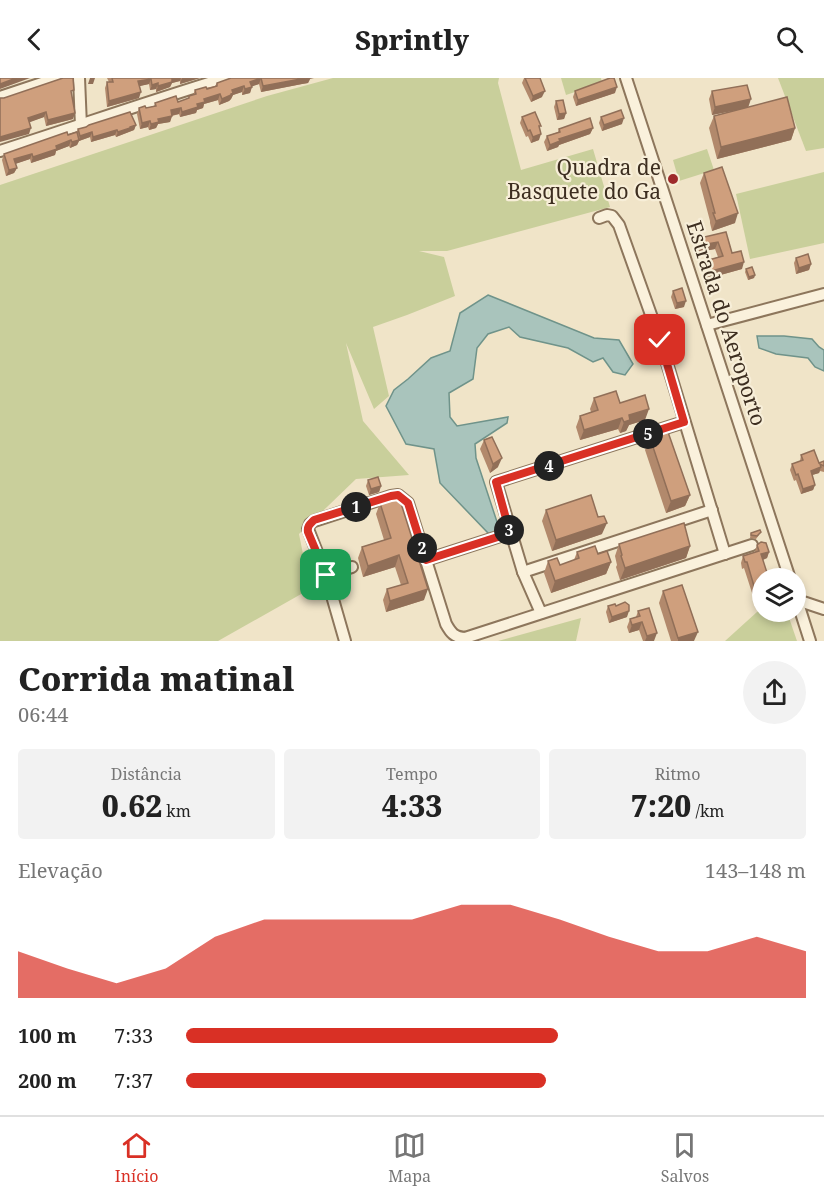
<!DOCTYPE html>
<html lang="pt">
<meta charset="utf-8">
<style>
:root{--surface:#fff;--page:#f2f2f2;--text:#222;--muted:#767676;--line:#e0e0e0;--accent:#d93025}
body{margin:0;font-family:"Noto Serif",serif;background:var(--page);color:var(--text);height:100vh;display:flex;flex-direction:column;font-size:22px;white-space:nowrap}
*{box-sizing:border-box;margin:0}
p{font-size:20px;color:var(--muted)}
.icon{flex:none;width:33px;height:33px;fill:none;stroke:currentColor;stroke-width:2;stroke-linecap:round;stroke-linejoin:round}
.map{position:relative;height:563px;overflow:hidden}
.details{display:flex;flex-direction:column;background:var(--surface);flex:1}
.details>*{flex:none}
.controls{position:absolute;left:752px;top:490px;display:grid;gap:12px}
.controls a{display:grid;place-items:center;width:54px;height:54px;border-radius:50%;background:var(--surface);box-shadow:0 3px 9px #0003;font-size:30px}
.pin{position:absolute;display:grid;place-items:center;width:51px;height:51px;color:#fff;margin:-26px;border-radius:12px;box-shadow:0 3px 9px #0006}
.km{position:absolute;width:30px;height:30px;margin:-15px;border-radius:50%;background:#222;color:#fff;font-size:16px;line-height:30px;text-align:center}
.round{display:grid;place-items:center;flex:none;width:63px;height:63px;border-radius:32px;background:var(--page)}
.summary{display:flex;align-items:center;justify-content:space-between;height:102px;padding:0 18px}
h1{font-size:33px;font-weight:800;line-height:45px}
.stats{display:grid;grid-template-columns:repeat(3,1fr);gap:9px;height:102px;padding:6px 18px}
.stats div{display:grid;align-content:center;border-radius:6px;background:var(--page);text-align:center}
.stats b{font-size:30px;font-weight:800}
.stats small{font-size:16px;font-weight:400}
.stats p{font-size:16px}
.chart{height:168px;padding:12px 18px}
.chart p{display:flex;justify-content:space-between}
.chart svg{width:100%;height:108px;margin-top:6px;fill:var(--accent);opacity:.7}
ul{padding:0 18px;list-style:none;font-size:20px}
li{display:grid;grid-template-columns:96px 72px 1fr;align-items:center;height:45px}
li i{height:15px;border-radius:8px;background:var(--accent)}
header{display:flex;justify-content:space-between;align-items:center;height:78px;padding:0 18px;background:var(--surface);font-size:27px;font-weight:800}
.tabs{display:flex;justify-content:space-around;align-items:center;height:84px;border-top:2px solid var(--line);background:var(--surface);font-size:16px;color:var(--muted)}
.tabs a{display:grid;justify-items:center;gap:3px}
.tabs .active{color:var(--accent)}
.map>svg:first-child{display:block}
.green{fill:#c9cf9b}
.water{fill:#a9c4bc;stroke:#6f938a;stroke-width:1.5}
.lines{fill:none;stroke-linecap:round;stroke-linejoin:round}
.minor-casing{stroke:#8d765c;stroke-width:14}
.minor{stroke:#faf1dc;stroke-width:10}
.wall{fill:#b2896c}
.shaded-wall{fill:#916f58}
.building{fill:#cf9f7d;stroke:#916f58;stroke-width:1.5}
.route-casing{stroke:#fff;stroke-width:12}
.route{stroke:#d93025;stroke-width:8}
.poi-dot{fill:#9e2a2b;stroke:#f7eed8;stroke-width:2}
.labels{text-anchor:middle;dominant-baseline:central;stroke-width:4.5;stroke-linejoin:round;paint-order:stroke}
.poi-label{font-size:21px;fill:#3d2e20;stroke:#f7eed8;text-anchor:end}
.street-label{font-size:21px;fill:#3d2e20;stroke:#f7eed8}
</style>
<header><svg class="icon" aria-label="back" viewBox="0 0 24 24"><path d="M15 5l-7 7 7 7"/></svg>Sprintly<svg class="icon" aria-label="search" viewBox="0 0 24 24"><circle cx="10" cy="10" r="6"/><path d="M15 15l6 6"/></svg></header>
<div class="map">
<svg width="824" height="563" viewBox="0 0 824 563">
<rect width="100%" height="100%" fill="#f0e4c8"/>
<!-- green -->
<g class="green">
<polygon points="333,0 499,0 498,5 521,92 593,71 610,129 447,173 419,173 444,179 455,218 407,237 373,249 389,318 374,331 346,265 363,343 409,397 356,401 299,456 310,511 218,563 0,563 0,107 267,18"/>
<polygon points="561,0 601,0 602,5 566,17"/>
<polygon points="778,0 824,0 824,70 806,73"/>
<polygon points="707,71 714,92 679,103 673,82"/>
<polygon points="824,94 824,165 750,181 736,116"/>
<polygon points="762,532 762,534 787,534 797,563 725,563 757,534"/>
<polygon points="581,540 576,563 498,563"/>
</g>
<!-- water -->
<g class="water">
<polygon points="488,217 594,260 619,262 633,286 625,297 613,294 603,280 593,284 568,270 520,259 509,249 488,256 477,270 473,301 449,315 450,339 457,348 508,339 507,345 475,366 476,380 500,453 490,457 440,405 434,371 406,366 386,328 394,312 408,301 431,280 450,273 460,235"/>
<polygon points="757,258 784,258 812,261 819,269 824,272 824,293 815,289 808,280 776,276 759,270"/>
</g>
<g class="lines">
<defs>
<g id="minor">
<polyline points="79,0 81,48"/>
<polyline points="626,0 790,501"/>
<polyline points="0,19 57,0"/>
<path d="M0,73c75,-24 150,-50 225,-73"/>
<polyline points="599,140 607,137 612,138 619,147 660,262 725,476"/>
<polyline points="707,247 824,216"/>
<polyline points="426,482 510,455"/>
<polyline points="523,494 712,432"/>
<polyline points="326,497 352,489"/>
<polyline points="795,516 810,563"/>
<polyline points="797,522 824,531"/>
<polyline points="541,535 523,494 496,404 684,344"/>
<path d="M345,563l-19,-66 -18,-46 2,-5 4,-3 77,-25 7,-1 10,8 38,121c5,9 8,13 19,14l287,-93"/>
</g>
</defs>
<!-- minor casing -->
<use href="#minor" class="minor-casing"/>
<!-- minor -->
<use href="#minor" class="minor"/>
</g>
<!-- wall -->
<g class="wall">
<polygon points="107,0 200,0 180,6 180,3 172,5 170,9 156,14 156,11 150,12 149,6 139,8 139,20 107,29 105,10 107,4 109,4"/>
<polygon points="524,0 540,0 542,19 531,24 522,5"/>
<polygon points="230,1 310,1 308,5 302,6 261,14 259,6 252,8 250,15 242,17 242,14 233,17 231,21 229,23 219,27 218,22 204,26 203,30 197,32 196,35 180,39 179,36 172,38 170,44 158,46 156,50 149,52 148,49 140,51 137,36 139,30 146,30 154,29 155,25 178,24 188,21 189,18 193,17 195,12 215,8 217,5"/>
<polygon points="575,13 615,15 576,28 573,19"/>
<polygon points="712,13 795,50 791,62 717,81 709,50 714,38 735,32 712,37 709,21"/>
<polygon points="72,18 73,41 46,48 44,39 29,44 29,56 0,20"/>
<polygon points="556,23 566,35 564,41 557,42 554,29"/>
<polygon points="522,39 539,51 539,62 531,65 528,58 526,59 520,45"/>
<polygon points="601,39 622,46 602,53 599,45"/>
<polygon points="136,47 134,52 116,59 115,57 91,64 90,59 79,63 77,67 70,70 69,68 56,73 55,77 31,85 30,81 15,86 17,90 14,95 6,98 2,82 4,76 76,55 78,51"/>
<polygon points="593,50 590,56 559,67 558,69 547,73 544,64 547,58 558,54 559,51"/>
<polygon points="704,95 735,145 712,153 710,145 710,143 700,105"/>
<polygon points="726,154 732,175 742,191 706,201 703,190 705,183 718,179 715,171 699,174 697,167 700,160"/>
<polygon points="796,180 811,186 809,192 796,196 794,185"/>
<polygon points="746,191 755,197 754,200 748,202 745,194"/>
<polygon points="673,213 684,229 675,231 671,219"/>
<polygon points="594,320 620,325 645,342 629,347 626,353 620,355 618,351 580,362 576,349 580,338 591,334 590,331"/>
<polygon points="650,360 690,417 685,428 666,435 645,372"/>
<polygon points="484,362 498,389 490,395 480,371"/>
<polygon points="801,377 819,385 824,383 824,394 820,393 819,395 812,397 815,407 813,412 801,416 796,402 794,403 790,392 792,386 800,383"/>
<polygon points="368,402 381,408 379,414 369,417 366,408"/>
<polygon points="380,425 424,522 386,534 383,522 387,511 401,507 395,489 363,499 358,480 362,469 384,462 376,436"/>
<polygon points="546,432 602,456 552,473 542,443"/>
<polygon points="751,455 759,457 756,461 750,460"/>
<polygon points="619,466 690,468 686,480 620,502 616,489 617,487 615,478"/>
<polygon points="757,467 769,474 767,480 763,482 762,519 754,521 744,490 742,491 741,485 743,478 755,474"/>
<polygon points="577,474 598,476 611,484 606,496 551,515 544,495 548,483 560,487 574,482"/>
<polygon points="663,513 694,563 671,563 659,525"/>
<polygon points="608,528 616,528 627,539 609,545 606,534"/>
<polygon points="638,533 654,563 643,563 639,552 629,555 627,549 630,541 636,539"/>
</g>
<!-- shaded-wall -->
<g class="shaded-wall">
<polygon points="16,0 30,0 0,11 0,6"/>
<polygon points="90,0 95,0 93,6 88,6"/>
<polygon points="172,0 181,0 180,3 172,5 170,9 156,14 158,8"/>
<polygon points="182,0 200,0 180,6"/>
<polygon points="261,0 259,6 248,10 250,4"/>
<polygon points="306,0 314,0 310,1 308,5 302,6 261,14 263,8"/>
<polygon points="151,1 149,6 136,9 138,3"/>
<polygon points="158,5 156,11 150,12 152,7"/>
<polygon points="244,8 242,14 233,17 231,21 229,23 219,27 222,21 232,12"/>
<polygon points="252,9 250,15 242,17 245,11"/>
<polygon points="617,9 615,15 576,28 578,22"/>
<polygon points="545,13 542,19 531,24 533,18"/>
<polygon points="141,14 139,20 107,29 109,23"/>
<polygon points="220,16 218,22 204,26 203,30 197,32 196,35 180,39 182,34 197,26 204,21"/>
<polygon points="751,21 748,30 712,37 715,29"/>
<polygon points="181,30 179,36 169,38 171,32"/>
<polygon points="46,34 44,39 25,46 28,40"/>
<polygon points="75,35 73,41 46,48 48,42"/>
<polygon points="566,35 564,41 557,42 559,36"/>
<polygon points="172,38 170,44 158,46 156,50 149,52 151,46 158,41"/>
<polygon points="624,40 622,46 602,53 604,47"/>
<polygon points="150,43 148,49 140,51 142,45"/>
<polygon points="136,47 134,52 116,59 118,54"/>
<polygon points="31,50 29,56 0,64 0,59"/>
<polygon points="593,50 590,56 559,67 558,69 547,73 550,67 559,61"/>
<polygon points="795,50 791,62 717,81 721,69"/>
<polygon points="117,52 115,57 91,64 93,59"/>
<polygon points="92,54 90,59 79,63 77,67 70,70 72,64 79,62 80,58"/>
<polygon points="541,56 539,62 531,65 533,59"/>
<polygon points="71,62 69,68 56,73 55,77 31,85 33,79 56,68"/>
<polygon points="32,76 30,81 12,87 14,81"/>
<polygon points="17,90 14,95 6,98 9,92"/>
<polygon points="738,135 735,145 712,153 716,143"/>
<polygon points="718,164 715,171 699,174 701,167"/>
<polygon points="744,184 742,191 706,201 708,194"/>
<polygon points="811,186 809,192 796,196 799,190"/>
<polygon points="755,197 754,200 748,202 749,199"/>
<polygon points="686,223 684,229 675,231 677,225"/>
<polygon points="649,331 645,342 629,347 626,353 620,355 624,344 629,337"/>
<polygon points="622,340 618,351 580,362 584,352"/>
<polygon points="502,380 498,389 490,395 493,386"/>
<polygon points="821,389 819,395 809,398 811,393"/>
<polygon points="815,407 813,412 801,416 803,411"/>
<polygon points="381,408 379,414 369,417 371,411"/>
<polygon points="690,417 685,428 666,435 671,423"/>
<polygon points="607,445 602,456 552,473 556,462"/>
<polygon points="690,468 686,480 620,502 625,490"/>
<polygon points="769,474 767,480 759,483 761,476"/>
<polygon points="399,477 395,489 363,499 368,488"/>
<polygon points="611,484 606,496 551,515 555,503"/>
<polygon points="428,511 424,522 386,534 390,523"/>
<polygon points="762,513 762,519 754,521 756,515"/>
<polygon points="629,533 627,539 609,545 612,539"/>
<polygon points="642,544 639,552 629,555 632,547"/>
<polygon points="698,554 694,563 678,563 678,560"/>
<polygon points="657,555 654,563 645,563 647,558"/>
</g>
<!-- building -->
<g class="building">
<polygon points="0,0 16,0 0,6"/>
<polygon points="63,0 73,0 74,12 71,13 75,35 48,42 46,34 28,40 31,50 0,59 0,20 4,20"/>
<polygon points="112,0 172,0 172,4 158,8 158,5 152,7 151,1 138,3 141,14 109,23 107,4 113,4"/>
<polygon points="231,0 306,0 263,8 261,0 250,4 252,9 245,11 244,8 232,12 233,15 231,16 231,17 222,21 220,16 204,21 205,24 197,26 198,29 182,34 181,30 171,32 172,38 158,41 159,44 151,46 150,43 142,45 139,30 145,28 146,30 156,28 155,25 176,18 178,24 189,20 189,18 196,16 195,12 206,9 207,11 217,8 217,5"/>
<polygon points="525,0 540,0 545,13 533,18"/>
<polygon points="610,0 614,0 617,9 578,22 575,13"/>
<polygon points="747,7 751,21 715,29 712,13"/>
<polygon points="787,19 795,50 721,69 714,38"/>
<polygon points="563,22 566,35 559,36 556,23"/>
<polygon points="621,32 624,40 604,47 601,39"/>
<polygon points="130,34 136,47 130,49 130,50 118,54 117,52 93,59 92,54 80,58 78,51 86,49 89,47"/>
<polygon points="535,34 541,48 539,48 541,56 533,59 530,52 528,53 522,39"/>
<polygon points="590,40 593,50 559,61 560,63 550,67 547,58 560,54 559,51"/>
<polygon points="67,54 68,57 77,54 79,62 72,64 71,62 56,68 57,71 33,79 32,76 14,81 17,90 9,92 4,76"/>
<polygon points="722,89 738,135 716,143 713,135 715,135 704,95"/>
<polygon points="726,154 732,175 741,173 744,184 708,194 705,183 723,178 718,164 701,167 700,160"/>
<polygon points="808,176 811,186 799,190 796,180"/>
<polygon points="752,189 755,197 749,199 746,191"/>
<polygon points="682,210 686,223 677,225 673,213"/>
<polygon points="616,313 620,325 645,317 649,331 629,337 630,342 624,344 622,340 584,352 580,338 598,332 594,320"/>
<polygon points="668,354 690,417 671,423 650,360"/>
<polygon points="492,359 502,380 493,386 484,362"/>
<polygon points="814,372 819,385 824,383 824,388 820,386 821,389 811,393 815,407 803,411 798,396 796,397 792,386 803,382 801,377"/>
<polygon points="378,399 381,408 371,411 368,402"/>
<polygon points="591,417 598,439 604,438 607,445 556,462 546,432"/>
<polygon points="399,419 428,511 390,523 387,511 408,505 399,477 368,488 362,469 391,460 380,425"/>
<polygon points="684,445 690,468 625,490 621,478 622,477 619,466"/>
<polygon points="760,452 761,454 757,458 751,457 751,455"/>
<polygon points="761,464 766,465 769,474 761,476 769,501 762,501 762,513 756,515 747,484 745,484 743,478 759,473 757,467"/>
<polygon points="595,468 598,476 607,473 611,484 555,503 548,483 557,480 560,487 579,480 577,474"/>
<polygon points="682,507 698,554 678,560 663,513"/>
<polygon points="625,524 629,527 629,533 612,539 608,528 615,526 616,528"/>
<polygon points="649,530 657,555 647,558 642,544 632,547 630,541 640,538 638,533"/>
</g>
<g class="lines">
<defs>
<path id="route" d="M326,497l-18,-43c-1,-6 2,-8 6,-12l77,-24 7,-1 10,8 18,57 84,-27 -14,-51 188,-60 -24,-82"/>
</defs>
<!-- route casing -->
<use href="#route" class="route-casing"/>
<!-- route -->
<use href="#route" class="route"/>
</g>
<!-- markers -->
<circle class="poi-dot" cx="673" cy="101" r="6"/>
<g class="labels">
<!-- poi labels -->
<g class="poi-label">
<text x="661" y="89">Quadra de<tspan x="661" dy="24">Basquete do Ga</tspan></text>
</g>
<!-- street labels -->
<g class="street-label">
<text transform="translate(727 245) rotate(72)">Estrada do Aeroporto</text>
</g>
</g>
</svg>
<div class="controls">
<a><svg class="icon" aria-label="layers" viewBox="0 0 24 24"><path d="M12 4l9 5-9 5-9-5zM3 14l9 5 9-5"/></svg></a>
</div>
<div class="pin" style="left:326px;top:497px;background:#1e9e55"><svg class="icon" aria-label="arrive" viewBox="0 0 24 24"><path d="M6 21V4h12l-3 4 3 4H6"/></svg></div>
<div class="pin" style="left:660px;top:262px;background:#d93025"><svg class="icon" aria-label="check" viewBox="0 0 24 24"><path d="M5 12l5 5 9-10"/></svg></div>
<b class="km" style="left:356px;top:429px">1</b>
<b class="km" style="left:422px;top:470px">2</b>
<b class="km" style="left:509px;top:452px">3</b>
<b class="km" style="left:549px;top:388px">4</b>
<b class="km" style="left:648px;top:356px">5</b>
</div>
<section class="details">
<div class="summary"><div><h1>Corrida matinal</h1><p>06:44</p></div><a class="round"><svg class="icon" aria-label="share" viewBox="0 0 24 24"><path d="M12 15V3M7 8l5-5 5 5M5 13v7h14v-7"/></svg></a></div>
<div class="stats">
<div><p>Distância</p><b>0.62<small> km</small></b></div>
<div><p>Tempo</p><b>4:33</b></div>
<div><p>Ritmo</p><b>7:20<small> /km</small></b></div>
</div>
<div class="chart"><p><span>Elevação</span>143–148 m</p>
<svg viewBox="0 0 160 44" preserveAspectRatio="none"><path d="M0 44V25L10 32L20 38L30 32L40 19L50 12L60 12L70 12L80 12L90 6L100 6L110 12L120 19L130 25L140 25L150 19L160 25V44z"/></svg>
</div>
<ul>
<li><b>100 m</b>7:33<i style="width:60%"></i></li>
<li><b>200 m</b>7:37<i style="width:58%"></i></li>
</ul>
</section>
<nav class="tabs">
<a class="active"><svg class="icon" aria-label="home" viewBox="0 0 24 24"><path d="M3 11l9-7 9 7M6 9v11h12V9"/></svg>Início</a>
<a><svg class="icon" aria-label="map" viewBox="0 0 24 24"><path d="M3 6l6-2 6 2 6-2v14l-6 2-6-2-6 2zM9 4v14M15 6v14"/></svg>Mapa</a>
<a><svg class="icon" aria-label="saved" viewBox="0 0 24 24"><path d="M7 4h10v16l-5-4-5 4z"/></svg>Salvos</a>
</nav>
